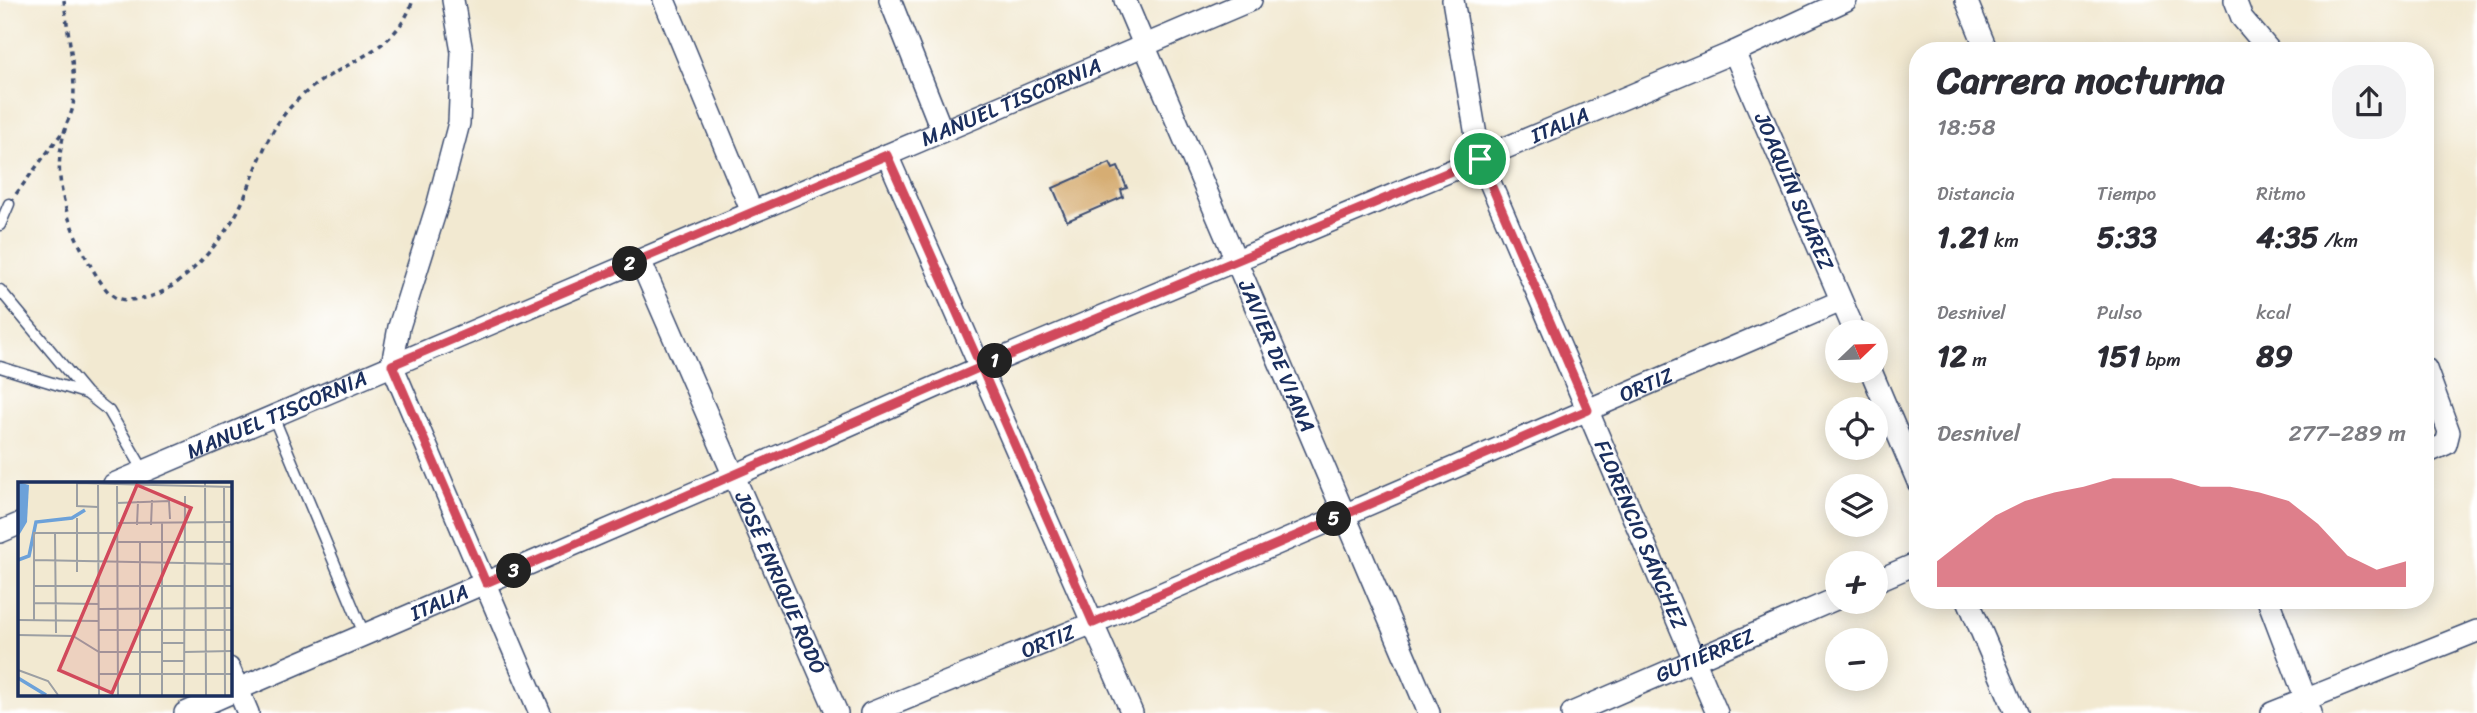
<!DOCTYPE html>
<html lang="es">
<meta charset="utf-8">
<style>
:root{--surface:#fff;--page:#f2f2f3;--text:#2b2b33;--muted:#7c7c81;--accent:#d1495b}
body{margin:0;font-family:Sriracha,sans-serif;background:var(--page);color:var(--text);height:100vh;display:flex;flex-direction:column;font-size:26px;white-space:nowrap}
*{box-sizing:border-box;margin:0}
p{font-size:23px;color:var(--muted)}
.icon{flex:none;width:38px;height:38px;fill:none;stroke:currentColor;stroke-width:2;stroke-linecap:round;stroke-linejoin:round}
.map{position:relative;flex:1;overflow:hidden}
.sheet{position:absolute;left:1909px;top:42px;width:525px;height:567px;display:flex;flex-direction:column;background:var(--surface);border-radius:28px;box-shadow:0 4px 18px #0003}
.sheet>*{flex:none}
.needle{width:46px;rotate:67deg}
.tools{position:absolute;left:1825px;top:320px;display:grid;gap:14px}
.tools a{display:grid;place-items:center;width:63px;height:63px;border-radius:50%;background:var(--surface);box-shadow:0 4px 18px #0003;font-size:35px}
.pin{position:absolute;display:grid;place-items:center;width:60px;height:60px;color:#fff;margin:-30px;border:4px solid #fff;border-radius:50%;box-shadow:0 2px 7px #0007}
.km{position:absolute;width:35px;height:35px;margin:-18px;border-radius:50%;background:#222;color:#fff;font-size:19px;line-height:35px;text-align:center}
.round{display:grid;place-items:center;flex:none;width:74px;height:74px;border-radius:28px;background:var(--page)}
.head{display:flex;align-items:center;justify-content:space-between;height:119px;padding:0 28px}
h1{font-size:38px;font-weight:700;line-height:52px}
.metrics{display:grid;grid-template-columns:repeat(3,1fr);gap:10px;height:119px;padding:7px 28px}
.metrics div{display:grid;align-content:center}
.metrics b{font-size:30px;font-weight:700}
.metrics small{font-size:19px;font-weight:400}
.metrics p{font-size:19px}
.chart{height:196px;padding:14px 28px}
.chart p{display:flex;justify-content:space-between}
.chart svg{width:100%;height:126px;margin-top:7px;fill:var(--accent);opacity:.7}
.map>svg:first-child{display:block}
.building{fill:#d6ad73}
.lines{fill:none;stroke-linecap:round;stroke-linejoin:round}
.service-casing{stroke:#3b4b6f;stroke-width:13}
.minor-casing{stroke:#3b4b6f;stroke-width:24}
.path{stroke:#3b4b6f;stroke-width:3.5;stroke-dasharray:5 5;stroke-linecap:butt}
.service{stroke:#fff;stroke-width:10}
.minor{stroke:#fff;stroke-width:21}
.route-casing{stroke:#fff;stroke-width:14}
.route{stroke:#d1495b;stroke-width:9}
.labels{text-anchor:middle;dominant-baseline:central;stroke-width:5;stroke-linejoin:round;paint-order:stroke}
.street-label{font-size:21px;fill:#1b2f5e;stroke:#fff}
.inset-river{fill:none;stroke:#6ca1d9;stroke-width:3.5}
.inset-road{fill:none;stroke:#9c9fa3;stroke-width:2}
.view{fill:#d1495b;fill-opacity:0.15;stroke:#d1495b;stroke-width:3.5}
.inset-edge{fill:none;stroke:#1b2f5e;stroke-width:3.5}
</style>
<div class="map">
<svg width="2477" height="713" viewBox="0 0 2477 713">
<rect width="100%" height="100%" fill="#fff"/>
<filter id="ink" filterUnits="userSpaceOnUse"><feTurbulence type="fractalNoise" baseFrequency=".0143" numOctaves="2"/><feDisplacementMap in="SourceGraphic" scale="14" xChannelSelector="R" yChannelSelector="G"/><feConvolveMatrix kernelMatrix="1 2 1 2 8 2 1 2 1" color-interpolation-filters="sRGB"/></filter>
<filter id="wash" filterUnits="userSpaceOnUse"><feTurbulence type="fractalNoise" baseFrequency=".00686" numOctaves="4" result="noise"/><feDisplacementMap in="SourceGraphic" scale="28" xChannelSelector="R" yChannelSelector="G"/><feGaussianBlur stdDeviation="1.57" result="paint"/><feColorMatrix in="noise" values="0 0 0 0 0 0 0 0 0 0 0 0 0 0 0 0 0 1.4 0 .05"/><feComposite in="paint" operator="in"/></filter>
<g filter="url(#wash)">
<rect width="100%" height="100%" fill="#f2e9d1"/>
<g id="blocks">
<!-- building -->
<polygon class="building" points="1110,163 1113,169 1118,167 1127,188 1121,190 1123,197 1067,221 1053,188"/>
</g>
</g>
<g filter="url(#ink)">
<use href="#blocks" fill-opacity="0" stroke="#3b4b6f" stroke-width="2"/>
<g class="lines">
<defs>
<g id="service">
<polyline points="0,225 9,204"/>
<polyline points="0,290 86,393 109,411 144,471"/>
<polyline points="0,367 85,393"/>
<polyline points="273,416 365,636"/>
</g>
<g id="minor">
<polyline points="453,0 462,52 459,123 438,203 399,327 392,365 540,713"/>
<polyline points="664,0 752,212"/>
<polyline points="890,0 942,131"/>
<path id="s1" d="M1125,0l304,713"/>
<path id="s2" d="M1453,0l27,159 237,554"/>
<polyline points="1966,0 1987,51"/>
<polyline points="2235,0 2242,18 2270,51"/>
<path id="s3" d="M1734,52l121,280"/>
<polyline points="887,155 1132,713"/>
<path id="s4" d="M640,260l197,453"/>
<polyline points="2426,369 2449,432 2446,444 2426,453"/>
<polyline points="1871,371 1918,482"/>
<path id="s5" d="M114,484l1137,-484"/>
<polyline points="0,532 19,524"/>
<polyline points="1876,581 1918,563"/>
<polyline points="1968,600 2016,713"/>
<polyline points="2268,600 2311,713"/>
<polyline points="229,668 248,713"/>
<path id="s6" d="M229,693l504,-217 248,-109 565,-236 188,-79 112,-52"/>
<polyline points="185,713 228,694"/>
<path id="s7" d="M871,713l222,-90 748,-322"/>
<path id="s8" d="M1572,713l266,-115"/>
<polyline points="2272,713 2477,631"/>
</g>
</defs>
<!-- service casing -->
<use href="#service" class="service-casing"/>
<!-- minor casing -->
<use href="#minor" class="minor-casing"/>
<!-- path -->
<g class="path">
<path d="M64,0c3,30 13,76 9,106 -1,7 -5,13 -7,20 -5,16 -8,36 -6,52 4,38 20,72 40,103 13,20 22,21 45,17 35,-7 70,-50 89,-80 16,-27 23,-59 39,-87 13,-23 34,-42 56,-55 35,-21 70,-33 84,-76"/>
<polyline points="16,194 64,130"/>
</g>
<!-- service -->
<use href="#service" class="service"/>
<!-- minor -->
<use href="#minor" class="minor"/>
</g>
</g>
<g class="lines" filter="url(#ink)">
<defs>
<polyline id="route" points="1480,159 981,367 887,155 392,365 486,583 981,367 1093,623 1588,410 1480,159"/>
</defs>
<!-- route casing -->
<use href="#route" class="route-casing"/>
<!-- route -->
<use href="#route" class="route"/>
</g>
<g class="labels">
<!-- street labels -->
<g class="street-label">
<text stroke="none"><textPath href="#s5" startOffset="975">MANUEL TISCORNIA</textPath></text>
<text stroke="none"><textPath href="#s6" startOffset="1447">ITALIA</textPath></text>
<text stroke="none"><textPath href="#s3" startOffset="152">JOAQUÍN SUÁREZ</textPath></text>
<text stroke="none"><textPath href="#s1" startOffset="387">JAVIER DE VIANA</textPath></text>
<text stroke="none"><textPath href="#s7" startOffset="842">ORTIZ</textPath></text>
<text stroke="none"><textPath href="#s5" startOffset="177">MANUEL TISCORNIA</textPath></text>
<text stroke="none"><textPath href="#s2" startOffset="570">FLORENCIO SÁNCHEZ</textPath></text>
<text stroke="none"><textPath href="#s4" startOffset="352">JOSÉ ENRIQUE RODÓ</textPath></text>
<text stroke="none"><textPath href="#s6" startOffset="229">ITALIA</textPath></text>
<text stroke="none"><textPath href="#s7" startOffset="191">ORTIZ</textPath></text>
<text stroke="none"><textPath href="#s8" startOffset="145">GUTIÉRREZ</textPath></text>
</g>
</g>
<!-- overview -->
<g transform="translate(18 482)">
<rect width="214" height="214" fill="#f2e9d1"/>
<path d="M0,0l11,3 -2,37 -9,15z" fill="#6ca1d9"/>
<path class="inset-river" d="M0,78l11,-4 7,-34 36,-4 13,-8M0,196l28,17"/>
<path class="inset-road" d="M59,0v24l21,1M80,0l1,213M99,0l1,213M187,0l1,213M59,1l155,4M206,5l1,208M99,21l52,-2 1,18M59,36v54M144,40v173M99,41l115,-1M119,43l1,-24M133,43l1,-25M37,51l1,100M100,60h114M122,60v153M16,78l198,4M16,104h198M16,121l65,1M81,127l133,-1M0,138l81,1M16,138v-87h83M81,148h133M0,153l55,1 26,16h63M144,161h22M166,170l48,-1M144,179h22M0,188l30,11 10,14M81,192h133M166,213l1,-199"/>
<path class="view" d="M119,3l54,23 -79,185 -53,-23z"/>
<rect width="214" height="214" class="inset-edge"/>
</g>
</svg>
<div class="tools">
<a><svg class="needle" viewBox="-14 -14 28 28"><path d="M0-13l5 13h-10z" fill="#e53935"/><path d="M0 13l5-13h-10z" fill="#7c7c81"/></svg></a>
<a><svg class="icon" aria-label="locate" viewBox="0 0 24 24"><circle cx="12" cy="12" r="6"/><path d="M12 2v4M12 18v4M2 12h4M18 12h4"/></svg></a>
<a><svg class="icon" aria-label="layers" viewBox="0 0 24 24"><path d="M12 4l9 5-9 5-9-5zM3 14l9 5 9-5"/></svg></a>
<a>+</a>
<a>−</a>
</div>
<div class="pin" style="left:1480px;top:159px;background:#1e9e55"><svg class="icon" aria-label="arrive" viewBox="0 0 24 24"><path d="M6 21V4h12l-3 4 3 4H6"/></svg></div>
<b class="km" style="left:995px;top:361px">1</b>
<b class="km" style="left:630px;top:264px">2</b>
<b class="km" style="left:514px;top:571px">3</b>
<b class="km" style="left:1334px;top:519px">5</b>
<section class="sheet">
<div class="head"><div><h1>Carrera nocturna</h1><p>18:58</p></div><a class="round"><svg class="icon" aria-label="share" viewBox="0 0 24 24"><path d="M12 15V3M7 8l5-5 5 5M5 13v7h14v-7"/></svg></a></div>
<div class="metrics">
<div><p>Distancia</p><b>1.21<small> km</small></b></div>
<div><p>Tiempo</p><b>5:33</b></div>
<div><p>Ritmo</p><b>4:35<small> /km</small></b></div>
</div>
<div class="metrics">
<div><p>Desnivel</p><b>12<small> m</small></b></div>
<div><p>Pulso</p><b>151<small> bpm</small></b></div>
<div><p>kcal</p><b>89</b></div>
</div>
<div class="chart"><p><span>Desnivel</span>277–289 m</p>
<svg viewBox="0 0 160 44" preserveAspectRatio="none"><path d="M0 44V35L10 27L20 19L30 14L40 11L50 9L60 6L70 6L80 6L90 9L100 9L110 11L120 14L130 22L140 33L150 38L160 35V44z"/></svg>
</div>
</section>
</div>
